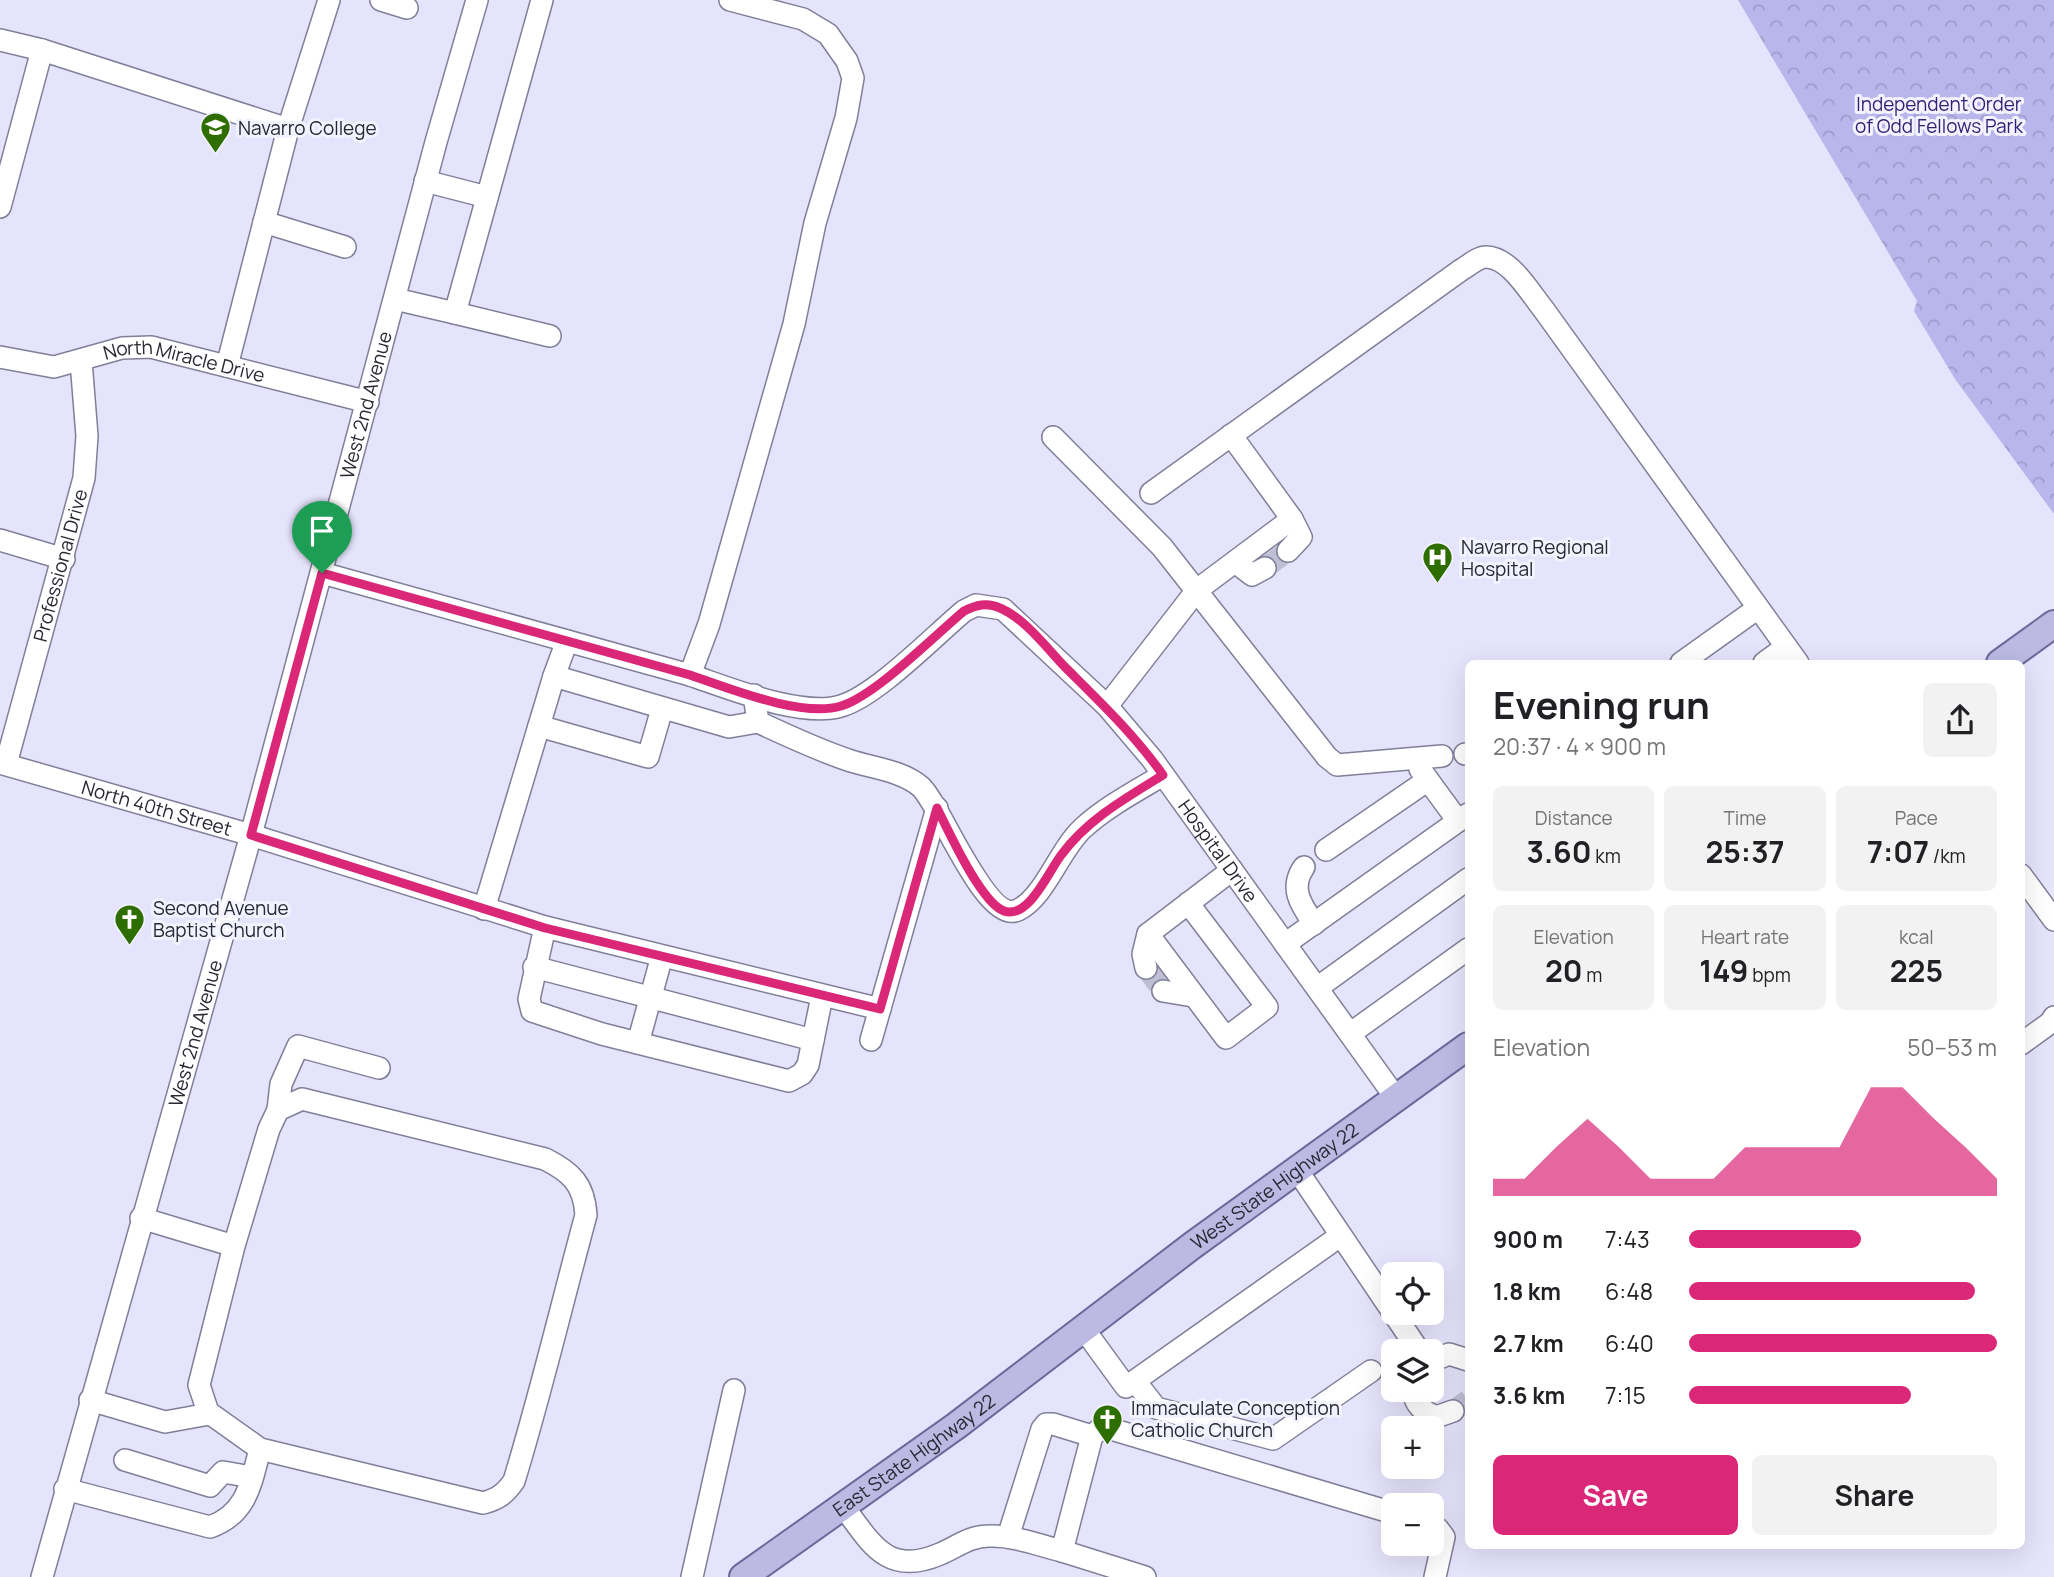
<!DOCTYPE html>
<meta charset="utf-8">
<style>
:root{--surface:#fff;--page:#f2f2f2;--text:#202124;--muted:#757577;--accent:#db2777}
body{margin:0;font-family:Manrope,sans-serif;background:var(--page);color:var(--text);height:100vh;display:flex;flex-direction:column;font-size:26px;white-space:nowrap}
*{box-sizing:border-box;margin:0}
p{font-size:23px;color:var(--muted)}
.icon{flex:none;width:38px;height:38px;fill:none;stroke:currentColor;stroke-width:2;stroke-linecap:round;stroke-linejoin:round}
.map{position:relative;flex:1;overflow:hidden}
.details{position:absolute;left:1465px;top:660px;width:560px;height:889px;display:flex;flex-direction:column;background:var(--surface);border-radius:10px;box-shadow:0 7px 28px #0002}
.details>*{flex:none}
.tools{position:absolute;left:1381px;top:1262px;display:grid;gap:14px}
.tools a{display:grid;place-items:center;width:63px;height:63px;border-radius:10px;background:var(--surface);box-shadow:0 7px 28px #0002;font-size:35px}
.pin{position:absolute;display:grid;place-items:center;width:60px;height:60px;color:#fff;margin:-72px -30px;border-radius:50% 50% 50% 0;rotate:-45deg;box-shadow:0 0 7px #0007}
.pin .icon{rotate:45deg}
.round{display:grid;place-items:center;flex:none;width:74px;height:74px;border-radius:10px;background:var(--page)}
.overview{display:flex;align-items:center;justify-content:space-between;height:119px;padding:0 28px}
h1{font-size:38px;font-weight:700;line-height:52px}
.figures{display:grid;grid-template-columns:repeat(3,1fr);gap:10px;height:119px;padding:7px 28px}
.figures div{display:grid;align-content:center;border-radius:10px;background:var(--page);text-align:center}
.figures b{font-size:30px;font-weight:700}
.figures small{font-size:19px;font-weight:400}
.figures p{font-size:19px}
.chart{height:196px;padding:14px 28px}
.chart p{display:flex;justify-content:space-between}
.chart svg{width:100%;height:126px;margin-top:7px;fill:var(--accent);opacity:.7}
.cta{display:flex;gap:14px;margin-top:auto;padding:14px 28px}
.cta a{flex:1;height:80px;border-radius:10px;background:var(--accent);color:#fff;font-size:28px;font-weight:700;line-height:80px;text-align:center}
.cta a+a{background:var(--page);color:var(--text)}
ul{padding:0 28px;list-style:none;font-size:23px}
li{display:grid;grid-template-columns:112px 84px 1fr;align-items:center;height:52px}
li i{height:18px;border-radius:9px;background:var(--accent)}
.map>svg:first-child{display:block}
.park{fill:url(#park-crowns)}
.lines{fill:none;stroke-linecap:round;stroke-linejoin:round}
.minor-tunnel{stroke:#bfbed4;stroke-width:21;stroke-dasharray:21 10;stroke-linecap:butt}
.minor-casing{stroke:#807f99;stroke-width:24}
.major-casing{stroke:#6c689a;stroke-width:30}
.minor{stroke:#fff;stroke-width:21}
.major{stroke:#bcb9e3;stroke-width:26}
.route-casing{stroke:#fff;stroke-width:14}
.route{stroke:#db2777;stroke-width:9}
.labels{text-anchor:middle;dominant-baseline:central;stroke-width:6;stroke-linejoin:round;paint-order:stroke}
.park-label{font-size:19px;fill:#341f75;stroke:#f3f3ff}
.poi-label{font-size:19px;fill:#282833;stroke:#f3f3ff;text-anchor:start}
.street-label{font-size:19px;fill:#282833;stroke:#f3f3ff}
</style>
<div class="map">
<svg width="2054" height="1577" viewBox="0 0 2054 1577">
<defs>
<pattern id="park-crowns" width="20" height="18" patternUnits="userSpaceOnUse" patternTransform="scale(1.75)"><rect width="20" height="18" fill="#b9b6ec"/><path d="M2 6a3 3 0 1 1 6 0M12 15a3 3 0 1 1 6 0" fill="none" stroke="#9f9ccb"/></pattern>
</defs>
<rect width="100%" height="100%" fill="#e5e4fc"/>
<!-- park -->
<polygon class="park" points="1738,0 2054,0 2054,514 1955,379 1914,311 1917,301"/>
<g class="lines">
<!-- minor-tunnel -->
<g class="minor-tunnel">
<polyline points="1265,568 1288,551"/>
<polyline points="1146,968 1163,991"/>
<polyline points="1453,1411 1468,1400"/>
</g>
<defs>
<g id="minor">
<polyline points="381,0 407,8"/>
<polyline points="0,40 42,50 288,129 227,366"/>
<polyline points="288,129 329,0"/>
<polyline points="425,181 487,197"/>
<polyline points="0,207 42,50"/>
<polyline points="264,222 345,247"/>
<polyline points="395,299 455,313 542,0"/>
<polyline points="455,313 550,336"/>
<path id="s1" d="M0,357l54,10 68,-19 29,-1 217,55"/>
<polyline points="1053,437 1162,547 1327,757 1337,765 1442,756"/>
<path d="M1151,493l310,-223c7,-4 17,-13 25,-13 24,0 44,36 58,53l254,353"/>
<polyline points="0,540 64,559"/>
<polyline points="1288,551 1301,537 1292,519"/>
<polyline points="1235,562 1252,575 1265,568"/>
<path id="s2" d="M322,573l368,102c39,13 111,43 151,31 35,-10 93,-70 123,-95l12,-6 27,4 104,97 45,53 244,339"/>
<polyline points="567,641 554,676 729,727 758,722"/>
<polyline points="1681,663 1758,608"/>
<polyline points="1764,663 1786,647"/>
<polyline points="690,675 709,624 794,324 815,223 846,118 853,78 847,61 828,34 803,19 730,0"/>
<path d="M754,695l4,27c30,14 62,29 93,39 22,7 52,10 70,26 20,19 65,138 97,123 27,-13 41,-60 65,-82 23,-21 53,-37 80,-53"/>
<polyline points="1107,706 1197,590 1292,519 1231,435"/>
<polyline points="539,726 648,757 662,709"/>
<polyline points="1465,754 1468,754"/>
<path id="s3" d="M0,763l251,72 294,92 335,82"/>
<path id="s4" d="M6,764l78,-286 3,-42 -6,-75"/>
<polyline points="1420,769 1458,821"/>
<polyline points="1326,850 1428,780"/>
<path d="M1304,867c-15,21 -3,38 10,57"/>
<polyline points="2021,875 2054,920"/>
<polyline points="1188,903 1267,1007 1226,1038 1148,934 1232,870"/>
<polyline points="484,909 554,676"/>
<polyline points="545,927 529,999 532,1011 602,1034 789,1081 802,1074 808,1065 822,996"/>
<polyline points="1285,944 1468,814"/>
<polyline points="534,967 813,1040"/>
<polyline points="1146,968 1143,954 1148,934"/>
<polyline points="1317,988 1468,879"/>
<polyline points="1163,991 1193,996"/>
<polyline points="1351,1033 1468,949"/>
<polyline points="871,1040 937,808"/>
<polyline points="638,1043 662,956"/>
<polyline points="2021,1044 2050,1023 2054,1017"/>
<polyline points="278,1110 281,1084 298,1046 379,1068"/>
<polyline points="1297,1170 1419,1351"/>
<path d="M141,1218l93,28 35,-117 9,-19 24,-11 243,60c26,13 39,25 41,56 -24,88 -45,178 -72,266 -9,13 -16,18 -31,22l-223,-54 -52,-37 -9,-27 35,-139"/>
<polyline points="1083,1328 1126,1387 1340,1236"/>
<polyline points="1432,1361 1449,1354 1468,1360"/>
<polyline points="1135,1381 1156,1408 1273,1439 1371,1371"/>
<path d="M1413,1390c2,15 9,21 23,27l17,-6"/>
<polyline points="90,1400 165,1422 209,1414"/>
<polyline points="125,1460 210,1486 223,1472 252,1477"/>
<path d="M65,1489l145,38c37,-13 41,-44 50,-78"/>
<path d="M843,1506c28,37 44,71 97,48 17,-7 29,-18 49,-18 24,-1 49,9 73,15l30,-115 8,-7h11l282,84"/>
<polyline points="1432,1526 1438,1529 1444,1537 1435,1577"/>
<polyline points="1008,1537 1042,1429 1046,1424 1053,1424 1092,1436"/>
<polyline points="1062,1551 1145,1577"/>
<path id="s5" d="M42,1577l209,-742 185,-693 41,-142"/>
<polyline points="692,1577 734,1390"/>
</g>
<g id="major">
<polyline points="2000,663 2054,624"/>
<path id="s6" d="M743,1577l213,-151 237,-181 275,-199"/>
</g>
</defs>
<!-- minor casing -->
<use href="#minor" class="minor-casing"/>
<!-- major casing -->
<use href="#major" class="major-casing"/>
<!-- minor -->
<use href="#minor" class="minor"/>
<!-- major -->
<use href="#major" class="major"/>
</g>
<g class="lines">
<defs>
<path id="route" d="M322,573l368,102c39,13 111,43 151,31 34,-10 93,-70 123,-95 12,-6 23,-9 36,-3 24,10 46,39 64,58 35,35 70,68 99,109 -37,23 -75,44 -101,79 -13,16 -33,66 -58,57 -23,-8 -56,-81 -67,-103l-57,201 -335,-81 -294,-93z"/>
</defs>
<!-- route casing -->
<use href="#route" class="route-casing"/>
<!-- route -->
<use href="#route" class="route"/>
</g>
<!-- icons -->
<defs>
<symbol id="university-pin" viewBox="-11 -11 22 30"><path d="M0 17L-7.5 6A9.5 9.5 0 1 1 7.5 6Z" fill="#2e6e01" stroke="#f3f3ff"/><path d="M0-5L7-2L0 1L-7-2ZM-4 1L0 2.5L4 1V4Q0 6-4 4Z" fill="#fff"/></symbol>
<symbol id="hospital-pin" viewBox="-11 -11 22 30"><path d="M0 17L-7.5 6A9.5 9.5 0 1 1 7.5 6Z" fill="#2e6e01" stroke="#f3f3ff"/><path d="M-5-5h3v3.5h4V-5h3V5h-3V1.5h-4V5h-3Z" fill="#fff"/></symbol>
<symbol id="church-pin" viewBox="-11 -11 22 30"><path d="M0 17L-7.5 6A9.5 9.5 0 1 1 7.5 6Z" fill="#2e6e01" stroke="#f3f3ff"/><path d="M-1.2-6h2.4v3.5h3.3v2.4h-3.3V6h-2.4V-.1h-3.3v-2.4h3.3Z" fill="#fff"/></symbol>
</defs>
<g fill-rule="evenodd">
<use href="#university-pin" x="198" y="110" width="35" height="47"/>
<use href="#hospital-pin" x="1420" y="540" width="35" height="47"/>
<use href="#church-pin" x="112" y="902" width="35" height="47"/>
<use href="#church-pin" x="1090" y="1402" width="35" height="47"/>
</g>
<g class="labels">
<!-- park labels -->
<g class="park-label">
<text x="1939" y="104">Independent Order<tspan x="1939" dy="22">of Odd Fellows Park</tspan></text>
</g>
<!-- poi labels -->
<g class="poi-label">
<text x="238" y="128">Navarro College</text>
<text x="1461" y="547">Navarro Regional<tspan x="1461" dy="22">Hospital</tspan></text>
<text x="153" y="908">Second Avenue<tspan x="153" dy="22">Baptist Church</tspan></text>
<text x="1131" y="1408">Immaculate Conception<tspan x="1131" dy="22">Catholic Church</tspan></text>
</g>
<!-- street labels -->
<g class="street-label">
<text stroke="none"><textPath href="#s1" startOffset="189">North Miracle Drive</textPath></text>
<text stroke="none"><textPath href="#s5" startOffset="1216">West 2nd Avenue</textPath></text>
<text stroke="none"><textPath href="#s4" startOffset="206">Professional Drive</textPath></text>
<text stroke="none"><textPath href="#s3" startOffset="163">North 40th Street</textPath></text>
<text stroke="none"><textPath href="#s2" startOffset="1060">Hospital Drive</textPath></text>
<text stroke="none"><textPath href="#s5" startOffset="565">West 2nd Avenue</textPath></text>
<text stroke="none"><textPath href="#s6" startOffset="660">West State Highway 22</textPath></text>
<text stroke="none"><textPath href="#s6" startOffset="210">East State Highway 22</textPath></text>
</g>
</g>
</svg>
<div class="tools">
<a><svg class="icon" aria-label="locate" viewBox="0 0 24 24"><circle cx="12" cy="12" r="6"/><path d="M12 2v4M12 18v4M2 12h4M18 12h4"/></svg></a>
<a><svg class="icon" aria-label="layers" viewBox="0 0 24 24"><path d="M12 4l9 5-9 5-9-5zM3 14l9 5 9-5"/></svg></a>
<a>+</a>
<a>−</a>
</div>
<div class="pin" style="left:322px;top:573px;background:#1e9e55"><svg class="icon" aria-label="arrive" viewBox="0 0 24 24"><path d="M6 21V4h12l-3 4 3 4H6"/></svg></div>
<section class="details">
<div class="overview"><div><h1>Evening run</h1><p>20:37 · 4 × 900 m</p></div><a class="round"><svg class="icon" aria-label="share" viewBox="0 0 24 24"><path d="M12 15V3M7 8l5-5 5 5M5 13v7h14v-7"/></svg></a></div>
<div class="figures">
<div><p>Distance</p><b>3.60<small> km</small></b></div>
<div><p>Time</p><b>25:37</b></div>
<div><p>Pace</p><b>7:07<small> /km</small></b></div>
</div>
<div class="figures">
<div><p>Elevation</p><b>20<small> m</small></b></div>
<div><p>Heart rate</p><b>149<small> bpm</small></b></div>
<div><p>kcal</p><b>225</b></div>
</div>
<div class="chart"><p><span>Elevation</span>50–53 m</p>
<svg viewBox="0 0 160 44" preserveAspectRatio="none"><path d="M0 44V38L10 38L20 27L30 17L40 27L50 38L60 38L70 38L80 27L90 27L100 27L110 27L120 6L130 6L140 17L150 27L160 38V44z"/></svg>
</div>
<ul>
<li><b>900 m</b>7:43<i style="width:56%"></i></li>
<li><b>1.8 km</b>6:48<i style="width:93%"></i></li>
<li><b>2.7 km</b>6:40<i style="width:100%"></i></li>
<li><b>3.6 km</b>7:15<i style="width:72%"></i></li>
</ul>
<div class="cta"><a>Save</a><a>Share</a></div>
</section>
</div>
